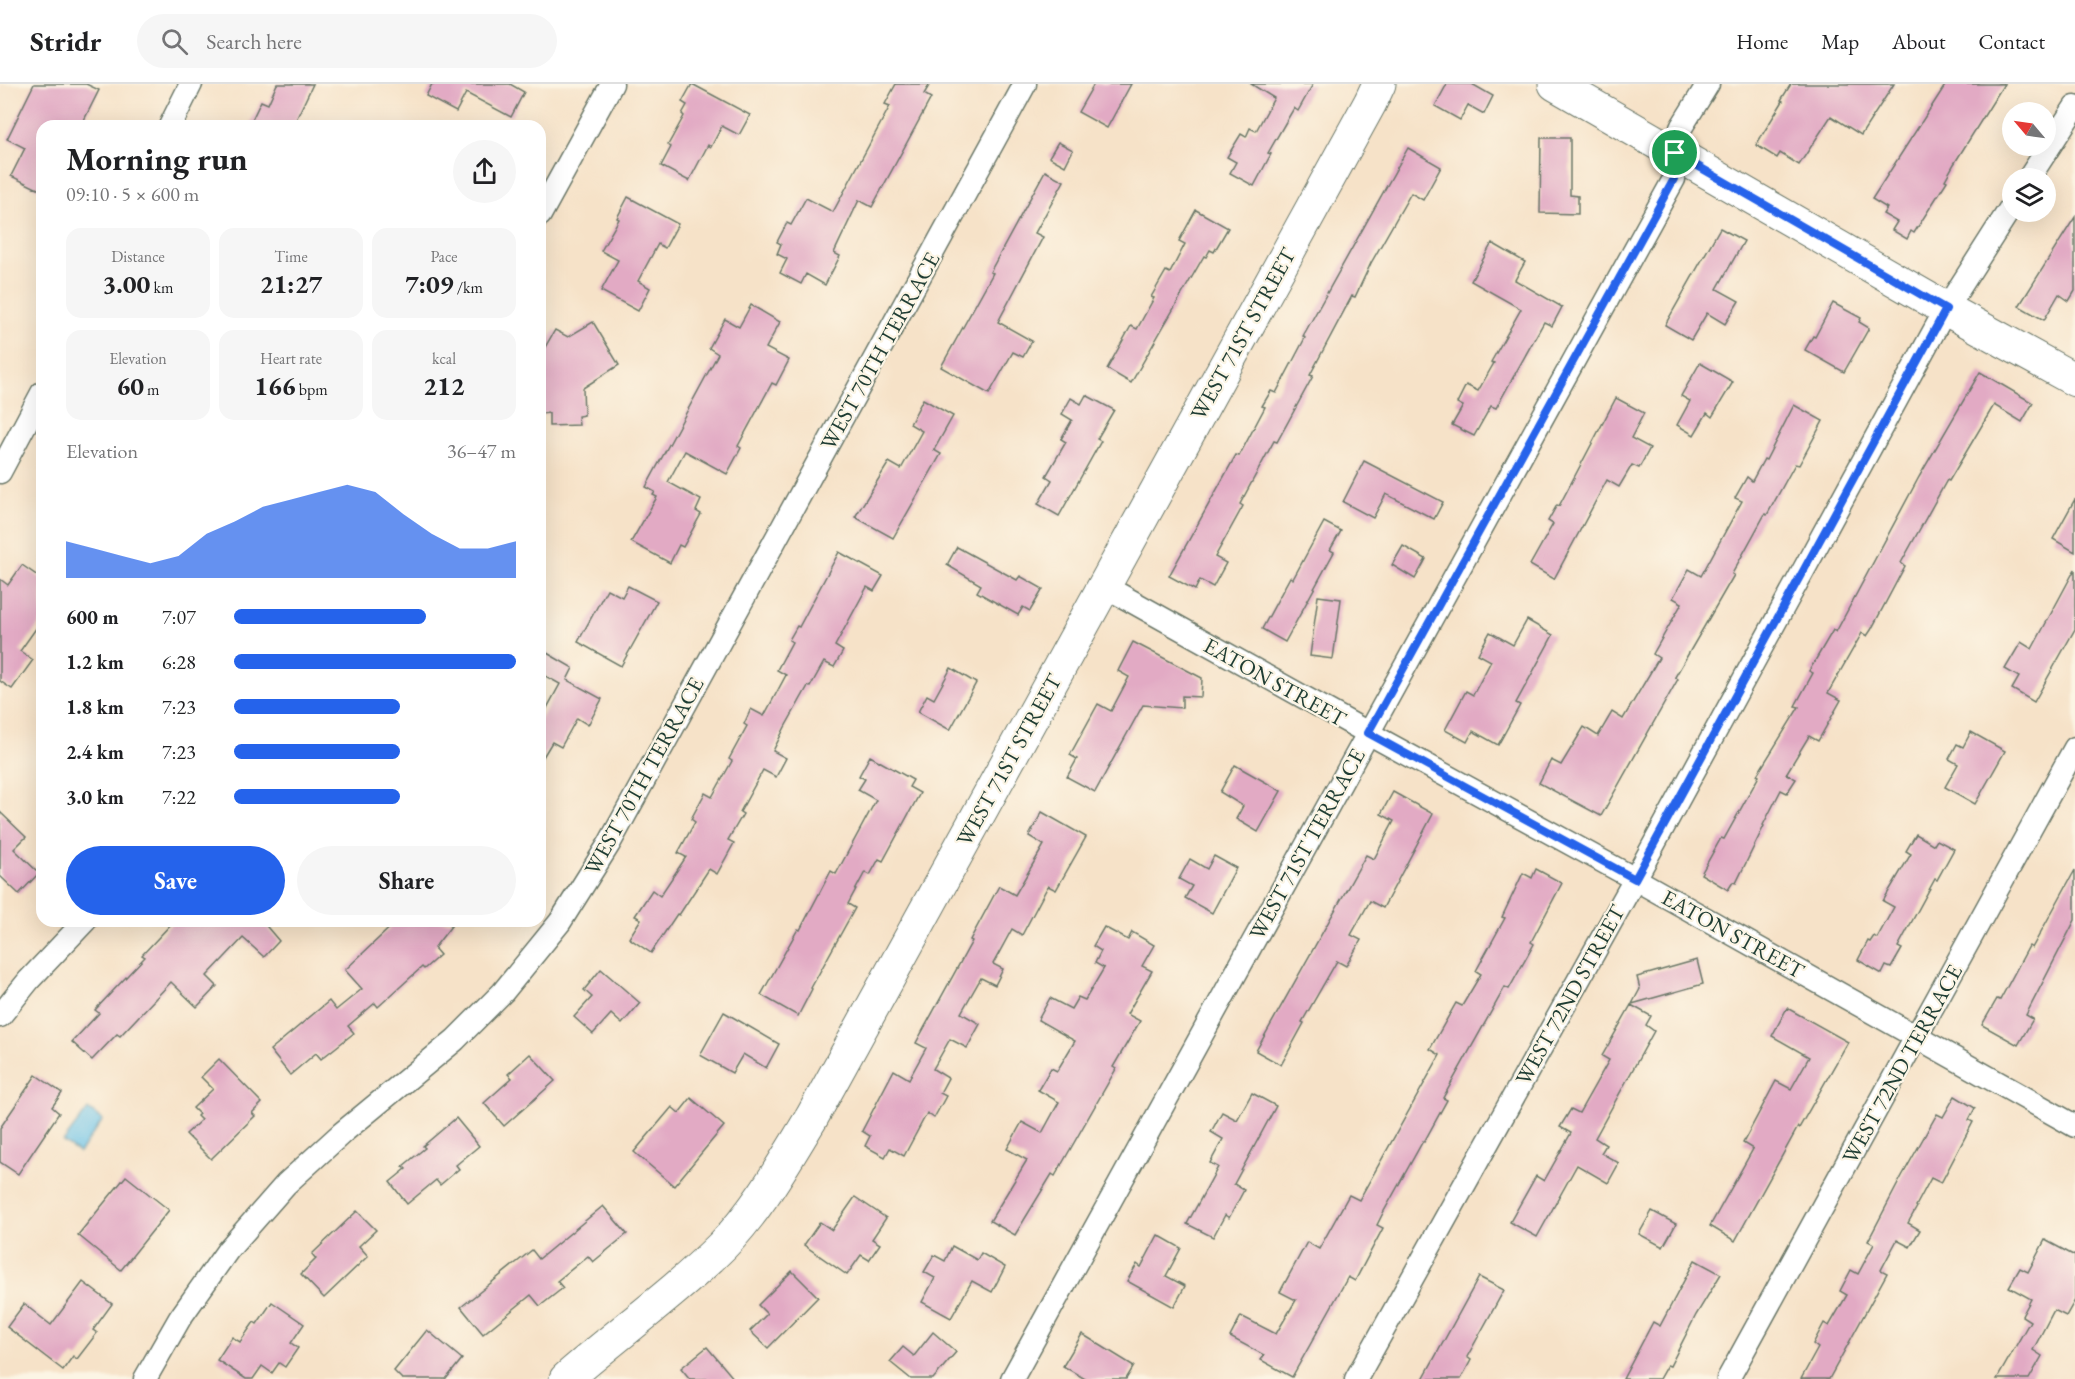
<!DOCTYPE html>
<meta charset="utf-8">
<style>
:root{--surface:#fff;--page:#f6f6f6;--text:#202124;--muted:#757577;--line:#e0e0e0;--accent:#2563eb}
body{margin:0;font-family:"EB Garamond",serif;background:var(--page);color:var(--text);height:100vh;display:flex;flex-direction:column;font-size:22px;white-space:nowrap}
*{box-sizing:border-box;margin:0}
p{font-size:20px;color:var(--muted)}
.icon{flex:none;width:33px;height:33px;fill:none;stroke:currentColor;stroke-width:2;stroke-linecap:round;stroke-linejoin:round}
.map{position:relative;flex:1;overflow:hidden}
.details{position:absolute;left:36px;top:36px;width:510px;height:807px;display:flex;flex-direction:column;background:var(--surface);border-radius:18px;box-shadow:0 6px 24px #0002}
.details>*{flex:none}
.needle{width:39px;rotate:299deg}
.controls{position:absolute;left:2002px;top:18px;display:grid;gap:12px}
.controls a{display:grid;place-items:center;width:54px;height:54px;border-radius:50%;background:var(--surface);box-shadow:0 6px 24px #0002;font-size:30px}
.pin{position:absolute;display:grid;place-items:center;width:51px;height:51px;color:#fff;margin:-26px;border:3px solid #fff;border-radius:50%;box-shadow:0 2px 6px #0007}
.round{display:grid;place-items:center;flex:none;width:63px;height:63px;border-radius:32px;background:var(--page)}
.head{display:flex;align-items:center;justify-content:space-between;height:102px;padding:0 30px}
h1{font-size:33px;font-weight:700;line-height:45px}
.stats{display:grid;grid-template-columns:repeat(3,1fr);gap:9px;height:102px;padding:6px 30px}
.stats div{display:grid;align-content:center;border-radius:15px;background:var(--page);text-align:center}
.stats b{font-size:26px;font-weight:700}
.stats small{font-size:16px;font-weight:400}
.stats p{font-size:16px}
.chart{height:168px;padding:12px 30px}
.chart p{display:flex;justify-content:space-between}
.chart svg{width:100%;height:108px;margin-top:6px;fill:var(--accent);opacity:.7}
.cta{display:flex;gap:12px;margin-top:auto;padding:12px 30px}
.cta a{flex:1;height:69px;border-radius:36px;background:var(--accent);color:#fff;font-size:24px;font-weight:700;line-height:69px;text-align:center}
.cta a+a{background:var(--page);color:var(--text)}
ul{padding:0 30px;list-style:none;font-size:20px}
li{display:grid;grid-template-columns:96px 72px 1fr;align-items:center;height:45px}
li i{height:15px;border-radius:8px;background:var(--accent)}
header{display:flex;align-items:center;gap:36px;box-sizing:border-box;height:84px;padding:0 30px;background:var(--surface);border-bottom:2px solid var(--line)}
header strong{font-size:28px}
nav{display:flex;gap:33px;margin-inline-start:auto;font-size:21px}
.search{width:420px;height:54px;background:var(--page);display:flex;align-items:center;gap:15px;box-sizing:border-box;padding:0 21px;border-radius:33px;color:var(--muted);font-size:22px}
.map>svg:first-child{display:block}
.water{fill:#6cc3e9;stroke:#46808e;stroke-width:1.5}
.building{fill:#e2aac4}
.lines{fill:none;stroke-linecap:round;stroke-linejoin:round}
.street-casing{stroke:#6a7768;stroke-width:25}
.secondary-casing{stroke:#6a7768;stroke-width:35}
.street{stroke:#fff;stroke-width:22}
.secondary{stroke:#fff;stroke-width:33}
.route-casing{stroke:#fff;stroke-width:12}
.route{stroke:#2563eb;stroke-width:8}
.labels{text-anchor:middle;dominant-baseline:central;stroke-width:4.5;stroke-linejoin:round;paint-order:stroke}
.street-label{font-size:22px;fill:#1f3d34;stroke:#fcf5e5}
</style>
<header>
<strong>Stridr</strong>
<div class="search"><svg class="icon" aria-label="search" viewBox="0 0 24 24"><circle cx="10" cy="10" r="6"/><path d="M15 15l6 6"/></svg>Search here</div>
<nav><a>Home</a><a>Map</a><a>About</a><a>Contact</a></nav>
</header>
<div class="map">
<svg width="2075" height="1295" viewBox="0 0 2075 1295">
<rect width="100%" height="100%" fill="#fcf5e5"/>
<filter id="ink" filterUnits="userSpaceOnUse"><feTurbulence type="fractalNoise" baseFrequency=".0167" numOctaves="2"/><feDisplacementMap in="SourceGraphic" scale="12" xChannelSelector="R" yChannelSelector="G"/><feConvolveMatrix kernelMatrix="1 2 1 2 8 2 1 2 1" color-interpolation-filters="sRGB"/></filter>
<filter id="wash" filterUnits="userSpaceOnUse"><feTurbulence type="fractalNoise" baseFrequency=".008" numOctaves="4" result="noise"/><feDisplacementMap in="SourceGraphic" scale="24" xChannelSelector="R" yChannelSelector="G"/><feGaussianBlur stdDeviation="1.35" result="paint"/><feColorMatrix in="noise" values="0 0 0 0 0 0 0 0 0 0 0 0 0 0 0 0 0 1.4 0 .05"/><feComposite in="paint" operator="in"/></filter>
<g filter="url(#wash)">
<rect width="100%" height="100%" fill="#f6e2c8"/>
<!-- water -->
<polygon class="water" points="88,1025 103,1036 79,1069 63,1058"/>
<g id="blocks">
<!-- building -->
<g class="building">
<polygon points="34,0 86,0 99,6 81,42 42,42 42,107 11,92 25,64 7,55"/>
<polygon points="277,0 313,0 293,42 249,42 261,17 268,20"/>
<polygon points="432,0 510,0 524,8 511,33 466,9 456,28 426,12"/>
<polygon points="692,0 750,31 739,51 722,42 711,63 708,61 689,97 661,82 671,63 668,61 684,32 682,30 687,21 682,18"/>
<polygon points="896,0 930,0 924,10 931,14 872,123 859,116 834,169 840,172 825,201 806,190 801,200 780,189 787,175 777,170 781,160 777,158 787,139 791,141 806,114 833,128 890,22 885,20"/>
<polygon points="1094,0 1131,0 1107,44 1078,28"/>
<polygon points="1251,0 1313,0 1298,27 1294,24 1287,36 1268,69 1271,70 1254,102 1230,89 1236,78 1227,73 1241,50 1246,53 1250,44 1256,47 1274,14"/>
<polygon points="1447,0 1472,0 1493,12 1484,30 1468,21 1460,36 1435,22"/>
<polygon points="1791,0 1894,0 1861,51 1831,32 1799,81 1780,69 1777,74 1756,61 1783,17 1781,16"/>
<polygon points="1946,0 2004,0 1954,80 1945,96 1947,97 1914,149 1911,147 1907,155 1892,146 1897,138 1883,130 1887,124 1872,115"/>
<polygon points="1541,54 1570,54 1570,111 1578,112 1578,130 1540,129"/>
<polygon points="1058,58 1073,66 1065,82 1049,73"/>
<polygon points="1408,64 1441,83 1423,116 1411,109 1371,179 1355,213 1352,212 1310,291 1313,292 1277,358 1274,357 1240,420 1243,422 1215,473 1226,479 1213,503 1200,496 1195,506 1169,492 1236,371 1239,372 1265,323 1262,322 1271,307 1276,309 1305,254 1303,252"/>
<polygon points="1045,87 1064,97 1035,149 1043,153 998,238 1032,257 1023,273 1013,268 989,310 941,283 993,189 990,188"/>
<polygon points="628,113 678,140 665,164 658,160 638,197 650,204 638,227 601,207 618,176 601,167 619,135 617,134"/>
<polygon points="1196,126 1228,144 1214,168 1210,166 1206,173 1204,172 1131,299 1107,285 1131,242 1137,245 1154,214 1151,213 1166,187 1170,189 1185,160 1179,157"/>
<polygon points="2075,133 2075,207 2069,217 2059,210 2044,236 2019,222"/>
<polygon points="1720,144 1744,157 1717,205 1739,217 1725,240 1707,229 1691,256 1665,241"/>
<polygon points="1492,159 1525,178 1515,196 1562,223 1552,242 1544,238 1496,324 1491,322 1474,352 1452,341 1463,322 1457,319 1466,301 1478,307 1494,279 1491,278 1521,225 1471,197"/>
<polygon points="1833,219 1861,234 1859,238 1869,244 1844,288 1805,266 1813,252 1815,253"/>
<polygon points="751,221 780,238 766,264 789,276 776,301 772,299 738,362 741,364 727,390 685,367 668,398 701,416 696,427 701,430 683,463 679,461 670,479 631,458 657,413 653,411 655,408 646,403 718,270 709,264 725,235 739,243"/>
<polygon points="593,238 619,281 583,304 584,331 578,332 579,341 549,342 549,329 540,330 540,272 555,246 568,253"/>
<polygon points="1700,279 1733,298 1712,333 1707,329 1694,351 1677,341 1690,317 1681,312"/>
<polygon points="1980,288 2033,319 2022,338 1994,321 1949,397 1947,396 1901,479 1905,482 1871,546 1867,552 1862,549 1828,609 1841,616 1818,657 1809,652 1786,690 1796,695 1787,709 1781,706 1763,741 1764,742 1736,799 1733,798 1728,806 1701,790 1721,754 1724,755 1759,692 1757,691 1799,623 1795,622 1813,589 1809,587 1833,546 1836,548 1919,393"/>
<polygon points="1086,311 1114,326 1097,355 1101,357 1059,432 1038,420 1052,396 1046,392 1066,358 1061,355 1072,336 1062,330 1071,314 1081,320"/>
<polygon points="1616,314 1644,329 1631,354 1650,364 1639,384 1632,381 1619,403 1607,396 1554,495 1530,481 1553,440 1548,437 1557,421 1559,422"/>
<polygon points="923,315 953,332 934,366 941,370 893,454 855,433 889,378 901,385 922,347 910,340"/>
<polygon points="1794,321 1823,337 1799,381 1795,380 1767,431 1765,430 1732,490 1734,491 1675,593 1678,595 1601,732 1539,699 1551,676 1561,681 1584,643 1598,652 1612,628 1623,635 1659,574 1653,570 1682,519 1673,514 1689,485 1701,492 1742,417 1735,414 1747,393 1752,397 1764,375 1766,376"/>
<polygon points="1364,377 1443,418 1434,435 1386,410 1373,434 1343,418"/>
<polygon points="2075,415 2075,468 2053,455"/>
<polygon points="1324,438 1341,447 1330,466 1334,468 1285,558 1262,545 1290,493 1293,495"/>
<polygon points="1403,462 1426,475 1415,495 1392,481"/>
<polygon points="957,463 1017,496 1020,492 1043,505 1030,527 1023,523 1018,531 977,508 981,501 947,481"/>
<polygon points="839,468 883,492 874,507 867,503 835,562 843,567 834,583 824,578 810,603 808,602 785,643 773,667 786,674 776,693 763,686 740,728 743,730 728,756 734,759 717,790 709,785 679,831 677,830 651,869 629,854 641,835 635,832 652,806 660,812 686,773 678,769 695,738 691,735 705,709 712,713 732,677 729,675 747,642 744,640 751,625 764,632 786,591 777,586 792,558 789,556 797,542 799,543"/>
<polygon points="22,481 42,495 42,536 20,567 33,576 12,605 0,597 0,495 8,501"/>
<polygon points="2075,485 2075,545 2034,618 2012,605 2019,593 2005,585 2021,558 2032,565"/>
<polygon points="628,502 657,517 621,582 578,558 607,505 622,513"/>
<polygon points="1318,512 1341,515 1333,575 1310,572"/>
<polygon points="1527,536 1553,551 1516,619 1520,621 1498,661 1473,647 1467,658 1445,646 1466,607 1473,611 1491,577 1478,570 1490,548 1513,561"/>
<polygon points="1133,558 1202,594 1201,613 1182,612 1182,624 1143,621 1095,708 1067,693 1077,675 1070,671 1098,620 1111,627 1129,593 1118,587"/>
<polygon points="547,569 573,584 567,596 602,615 588,641 577,634 561,663 552,658 540,678 540,637 560,600 540,589 540,582"/>
<polygon points="951,584 976,599 950,646 918,628 927,611 934,615"/>
<polygon points="1971,648 2005,667 1975,720 1945,703 1958,680 1949,675 1957,660 1963,663"/>
<polygon points="870,672 913,696 909,703 920,709 883,777 879,775 870,791 865,788 848,820 855,824 811,904 812,905 798,932 761,911 798,845 800,846 831,787 836,790 876,716 858,706 865,695 859,692"/>
<polygon points="1235,681 1281,707 1258,748 1236,735 1243,722 1220,708"/>
<polygon points="1393,708 1433,730 1383,824 1370,817 1351,851 1361,856 1346,882 1337,877 1302,938 1304,939 1281,981 1256,967 1366,771 1374,775 1394,737 1381,730"/>
<polygon points="0,728 26,753 14,765 39,789 19,810 0,792"/>
<polygon points="1042,728 1086,753 1056,806 1048,802 1022,851 1012,845 993,880 1003,885 995,901 981,894 961,929 980,940 967,964 950,955 933,985 948,994 940,1009 946,1012 934,1034 927,1029 904,1072 890,1064 885,1073 865,1062 870,1052 862,1047 894,986 909,995 926,964 916,959 972,857 970,856 999,802 1015,811 1044,761 1029,752"/>
<polygon points="1916,750 1934,761 1937,756 1954,765 1937,796 1935,795 1898,863 1902,865 1891,884 1886,882 1882,890 1858,876 1868,857 1870,858 1874,852 1877,854 1894,823 1883,817 1911,770 1906,767"/>
<polygon points="1214,772 1236,784 1212,829 1185,814 1192,802 1179,795 1190,775 1207,785"/>
<polygon points="1536,785 1562,799 1531,858 1534,860 1509,905 1505,903 1443,1014 1447,1016 1424,1058 1423,1057 1383,1129 1377,1141 1383,1144 1355,1197 1348,1193 1292,1293 1261,1276 1264,1271 1230,1253 1241,1232 1276,1250 1296,1216 1280,1208 1307,1158 1319,1165 1349,1111 1359,1116 1440,971 1430,965 1456,919 1462,922 1481,890 1476,887 1505,834 1502,833 1523,789 1532,794"/>
<polygon points="2075,786 2075,836 2026,931 2033,935 2018,961 1982,941 1997,915 2000,916 2029,862 2032,864"/>
<polygon points="174,837 262,837 279,857 264,873 243,854 207,892 217,902 197,923 171,898 120,952 117,950 92,976 72,958 99,929 95,926 145,873 142,871"/>
<polygon points="397,837 455,837 434,864 440,871 424,885 422,883 378,923 375,919 348,942 354,949 321,975 316,969 290,991 270,966 329,917 336,926 362,905 345,886"/>
<polygon points="1104,843 1128,856 1132,848 1154,861 1142,882 1152,887 1127,930 1140,937 1113,983 1116,985 1055,1092 1052,1090 1015,1151 990,1137 1027,1076 1007,1065 1022,1038 1042,1049 1059,1018 1038,1006 1051,984 1057,987 1075,957 1038,936 1050,914 1071,925 1078,913 1085,916 1104,884 1095,879 1101,867 1093,862"/>
<polygon points="1697,876 1703,900 1632,920 1640,905 1637,893"/>
<polygon points="601,885 640,919 622,940 611,930 593,950 574,933 592,913 584,906"/>
<polygon points="1631,921 1651,932 1646,941 1654,947 1595,1054 1606,1061 1601,1069 1619,1079 1608,1099 1577,1081 1537,1153 1510,1138 1536,1092 1544,1097 1571,1049 1560,1043 1571,1025 1579,1029 1609,976 1602,972"/>
<polygon points="1787,924 1848,958 1799,1044 1798,1043 1735,1157 1710,1142 1753,1065 1743,1059 1776,997 1791,1005 1809,973 1772,952"/>
<polygon points="724,928 779,960 766,984 743,970 732,989 700,971"/>
<polygon points="530,970 555,997 504,1042 484,1019 512,994 508,990"/>
<polygon points="219,975 262,1019 252,1029 255,1032 211,1075 186,1050 201,1036 197,1032 199,1030 193,1024 213,1005 201,993"/>
<polygon points="36,991 62,1009 52,1023 59,1029 18,1090 0,1078 0,1044"/>
<polygon points="1252,1009 1276,1022 1234,1100 1244,1106 1229,1134 1225,1131 1213,1153 1187,1140 1218,1083 1210,1079 1223,1055 1211,1048 1222,1028 1237,1036"/>
<polygon points="1955,1012 1975,1024 1969,1036 1973,1038 1941,1099 1931,1094 1916,1122 1917,1123 1908,1139 1920,1146 1910,1163 1897,1156 1881,1186 1887,1189 1829,1295 1801,1295 1818,1264 1813,1260 1824,1239 1829,1242 1847,1211 1840,1207 1851,1186 1858,1190 1874,1160 1868,1157 1902,1092 1937,1030 1943,1033"/>
<polygon points="691,1014 724,1042 674,1102 634,1068 672,1023 679,1029"/>
<polygon points="456,1034 479,1062 456,1081 459,1085 440,1101 436,1096 407,1120 390,1098 406,1085 403,1082 425,1064 423,1062"/>
<polygon points="126,1092 169,1126 121,1186 78,1151"/>
<polygon points="855,1113 886,1134 872,1155 880,1160 869,1176 861,1171 847,1191 804,1161 820,1138 832,1146"/>
<polygon points="603,1122 627,1150 593,1178 588,1172 557,1197 563,1204 540,1222 531,1211 483,1250 461,1223 532,1166 539,1175"/>
<polygon points="357,1127 376,1146 359,1162 368,1172 324,1214 301,1190 316,1175 312,1170"/>
<polygon points="1652,1127 1676,1140 1663,1163 1639,1150"/>
<polygon points="1158,1151 1181,1164 1166,1192 1185,1202 1174,1223 1127,1197 1137,1180 1141,1183"/>
<polygon points="2045,1156 2075,1172 2075,1216 2066,1232 2054,1226 2033,1266 2042,1272 2029,1295 1997,1295 2030,1237 2022,1232 2031,1215 2009,1203 2020,1184 2028,1188"/>
<polygon points="952,1162 977,1176 981,1169 1005,1183 992,1208 972,1197 951,1234 922,1218 935,1194 924,1188 934,1171 945,1177"/>
<polygon points="1695,1176 1721,1190 1696,1231 1670,1282 1667,1281 1659,1295 1623,1295 1653,1238 1660,1242"/>
<polygon points="792,1187 818,1213 768,1264 750,1247 767,1230 758,1221"/>
<polygon points="1479,1193 1504,1206 1467,1273 1471,1276 1461,1295 1423,1295"/>
<polygon points="83,1198 112,1220 93,1246 97,1249 77,1275 73,1272 63,1286 7,1243 24,1220 51,1241"/>
<polygon points="272,1218 304,1240 291,1259 298,1264 285,1283 279,1279 272,1289 262,1282 253,1295 246,1295 217,1276 232,1253 240,1258 254,1238 257,1240"/>
<polygon points="427,1246 462,1275 446,1295 402,1295 394,1287"/>
<polygon points="933,1248 956,1268 933,1295 911,1295 890,1278 903,1263 914,1272"/>
<polygon points="1082,1250 1134,1282 1126,1295 1085,1295 1063,1282"/>
<polygon points="707,1263 734,1295 690,1295 681,1284"/>
</g>
</g>
</g>
<g filter="url(#ink)">
<use href="#blocks" fill-opacity="0" stroke="#6a7768" stroke-width="1.5"/>
<g class="lines">
<defs>
<g id="street">
<polyline points="170,42 191,0"/>
<polyline points="2029,94 2075,23"/>
<polyline points="540,131 612,0"/>
<polyline points="0,388 42,309"/>
<polyline points="1106,503 1368,649 1635,795 2075,1042"/>
<polyline points="0,932 29,896 85,837"/>
<polyline points="145,1295 180,1234 228,1166 286,1100 342,1049 455,956 503,908 560,838 609,760 1025,0"/>
<polyline points="1012,1295 1674,95 1677,53 1682,42 1708,0"/>
<polyline points="1356,1295 1635,795 1946,225 2013,120"/>
<polyline points="1728,1295 2075,664"/>
</g>
<g id="secondary">
<polyline points="1555,0 1946,225 2075,296"/>
<path d="M566,1295c51,-45 108,-85 157,-134 36,-37 62,-84 89,-128l558,-1014 9,-19"/>
</g>
</defs>
<!-- street casing -->
<use href="#street" class="street-casing"/>
<!-- secondary casing -->
<use href="#secondary" class="secondary-casing"/>
<!-- street -->
<use href="#street" class="street"/>
<!-- secondary -->
<use href="#secondary" class="secondary"/>
</g>
</g>
<g class="lines" filter="url(#ink)">
<defs>
<polygon id="route" points="1675,69 1946,225 1635,795 1368,649 1674,95"/>
</defs>
<!-- route casing -->
<use href="#route" class="route-casing"/>
<!-- route -->
<use href="#route" class="route"/>
</g>
<g class="labels">
<!-- street labels -->
<g class="street-label">
<text transform="translate(1243 250) rotate(-61)">WEST 71ST STREET</text>
<text transform="translate(880 267) rotate(-61)">WEST 70TH TERRACE</text>
<text transform="translate(1275 598) rotate(29)">EATON STREET</text>
<text transform="translate(1009 676) rotate(-61)">WEST 71ST STREET</text>
<text transform="translate(644 692) rotate(-61)">WEST 70TH TERRACE</text>
<text transform="translate(1307 760) rotate(-61)">WEST 71ST TERRACE</text>
<text transform="translate(1733 850) rotate(29)">EATON STREET</text>
<text transform="translate(1570 911) rotate(-61)">WEST 72ND STREET</text>
<text transform="translate(1902 980) rotate(-61)">WEST 72ND TERRACE</text>
</g>
</g>
</svg>
<div class="controls">
<a><svg class="needle" viewBox="-14 -14 28 28"><path d="M0-13l5 13h-10z" fill="#e53935"/><path d="M0 13l5-13h-10z" fill="#757577"/></svg></a>
<a><svg class="icon" aria-label="layers" viewBox="0 0 24 24"><path d="M12 4l9 5-9 5-9-5zM3 14l9 5 9-5"/></svg></a>
</div>
<div class="pin" style="left:1675px;top:69px;background:#1e9e55"><svg class="icon" aria-label="arrive" viewBox="0 0 24 24"><path d="M6 21V4h12l-3 4 3 4H6"/></svg></div>
<section class="details">
<div class="head"><div><h1>Morning run</h1><p>09:10 · 5 × 600 m</p></div><a class="round"><svg class="icon" aria-label="share" viewBox="0 0 24 24"><path d="M12 15V3M7 8l5-5 5 5M5 13v7h14v-7"/></svg></a></div>
<div class="stats">
<div><p>Distance</p><b>3.00<small> km</small></b></div>
<div><p>Time</p><b>21:27</b></div>
<div><p>Pace</p><b>7:09<small> /km</small></b></div>
</div>
<div class="stats">
<div><p>Elevation</p><b>60<small> m</small></b></div>
<div><p>Heart rate</p><b>166<small> bpm</small></b></div>
<div><p>kcal</p><b>212</b></div>
</div>
<div class="chart"><p><span>Elevation</span>36–47 m</p>
<svg viewBox="0 0 160 44" preserveAspectRatio="none"><path d="M0 44V29L10 32L20 35L30 38L40 35L50 26L60 21L70 15L80 12L90 9L100 6L110 9L120 18L130 26L140 32L150 32L160 29V44z"/></svg>
</div>
<ul>
<li><b>600 m</b>7:07<i style="width:68%"></i></li>
<li><b>1.2 km</b>6:28<i style="width:100%"></i></li>
<li><b>1.8 km</b>7:23<i style="width:59%"></i></li>
<li><b>2.4 km</b>7:23<i style="width:59%"></i></li>
<li><b>3.0 km</b>7:22<i style="width:59%"></i></li>
</ul>
<div class="cta"><a>Save</a><a>Share</a></div>
</section>
</div>
